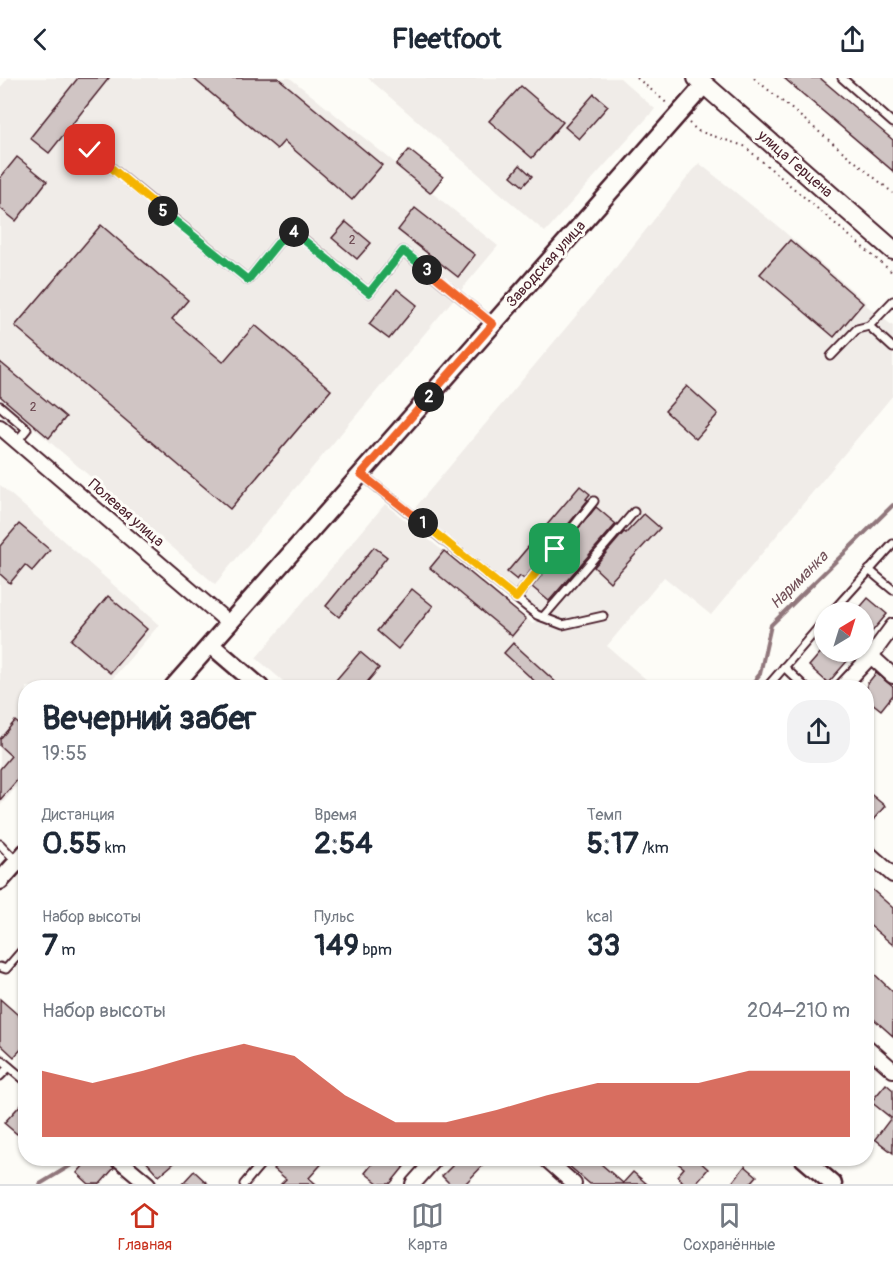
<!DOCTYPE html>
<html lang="ru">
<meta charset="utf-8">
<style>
:root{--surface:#fff;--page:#f2f2f3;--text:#1f2937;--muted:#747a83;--line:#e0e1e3;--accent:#c8321e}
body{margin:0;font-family:Pangolin,sans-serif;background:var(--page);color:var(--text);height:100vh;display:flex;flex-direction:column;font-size:22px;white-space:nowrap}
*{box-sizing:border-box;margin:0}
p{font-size:20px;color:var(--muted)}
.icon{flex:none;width:33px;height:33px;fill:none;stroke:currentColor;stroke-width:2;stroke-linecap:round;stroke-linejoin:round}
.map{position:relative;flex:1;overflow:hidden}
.panel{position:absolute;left:18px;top:602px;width:856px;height:486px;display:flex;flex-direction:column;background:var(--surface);border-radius:24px;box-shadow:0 2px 4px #0004}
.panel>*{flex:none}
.needle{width:39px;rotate:38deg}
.controls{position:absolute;left:814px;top:524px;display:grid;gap:12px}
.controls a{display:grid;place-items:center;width:60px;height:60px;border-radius:50%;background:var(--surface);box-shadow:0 2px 4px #0004;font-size:30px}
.pin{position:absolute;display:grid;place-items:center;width:51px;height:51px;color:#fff;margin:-26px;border-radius:12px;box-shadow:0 3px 9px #0006}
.km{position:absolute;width:30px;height:30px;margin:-15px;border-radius:50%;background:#222;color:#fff;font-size:16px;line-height:30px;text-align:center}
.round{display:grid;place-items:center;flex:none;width:63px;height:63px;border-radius:24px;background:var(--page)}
.overview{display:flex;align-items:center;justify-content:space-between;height:102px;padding:0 24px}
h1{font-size:33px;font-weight:700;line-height:45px}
.stats{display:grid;grid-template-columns:repeat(3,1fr);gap:9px;height:102px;padding:6px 24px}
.stats div{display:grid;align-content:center}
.stats b{font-size:30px;font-weight:700}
.stats small{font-size:16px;font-weight:400}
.stats p{font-size:16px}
.chart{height:168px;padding:12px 24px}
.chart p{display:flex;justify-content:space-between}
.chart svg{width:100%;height:108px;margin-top:6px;fill:var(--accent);opacity:.7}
header{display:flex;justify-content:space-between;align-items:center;height:78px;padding:0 24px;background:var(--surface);font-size:27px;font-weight:700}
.tab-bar{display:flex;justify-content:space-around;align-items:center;height:84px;border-top:2px solid var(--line);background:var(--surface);font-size:16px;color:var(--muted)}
.tab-bar a{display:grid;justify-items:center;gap:3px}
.tab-bar .current{color:var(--accent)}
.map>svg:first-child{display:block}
.built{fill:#f0ece8}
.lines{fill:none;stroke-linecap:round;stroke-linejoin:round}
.stream{stroke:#91777b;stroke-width:4}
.building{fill:#d0c5c4;stroke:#4a1f2b;stroke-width:1.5}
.service-casing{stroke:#4a1f2b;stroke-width:11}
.minor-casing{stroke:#4a1f2b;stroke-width:18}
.tertiary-casing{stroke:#4a1f2b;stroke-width:21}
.secondary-casing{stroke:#4a1f2b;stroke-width:22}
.path{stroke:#4a1f2b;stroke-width:2;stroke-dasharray:1.5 4.5;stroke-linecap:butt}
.service{stroke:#fdfcf7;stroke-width:7}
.minor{stroke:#fdfcf7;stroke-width:14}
.tertiary{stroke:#fdfcf7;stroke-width:16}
.secondary{stroke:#fdfcf7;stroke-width:18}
.split-1-casing{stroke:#fff;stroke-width:12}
.split-2-casing{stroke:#fff;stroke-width:12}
.split-3-casing{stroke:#fff;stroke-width:12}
.split-4-casing{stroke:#fff;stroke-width:12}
.split-5-casing{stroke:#fff;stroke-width:12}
.split-6-casing{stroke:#fff;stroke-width:12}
.split-1{stroke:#f5b400;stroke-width:8}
.split-2{stroke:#f0652b;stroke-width:8}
.split-3{stroke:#f0652b;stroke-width:8}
.split-4{stroke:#22a559;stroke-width:8}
.split-5{stroke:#22a559;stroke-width:8}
.split-6{stroke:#f5b400;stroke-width:8}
.labels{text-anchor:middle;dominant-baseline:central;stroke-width:6;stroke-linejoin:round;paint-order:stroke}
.number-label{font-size:12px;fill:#6c4851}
.street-label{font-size:15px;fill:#4a1f2b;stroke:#fdfcf7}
.water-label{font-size:16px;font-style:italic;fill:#73525a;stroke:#fdfcf7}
</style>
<header><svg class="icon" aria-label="back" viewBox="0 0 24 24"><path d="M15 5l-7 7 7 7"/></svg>Fleetfoot<svg class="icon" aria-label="share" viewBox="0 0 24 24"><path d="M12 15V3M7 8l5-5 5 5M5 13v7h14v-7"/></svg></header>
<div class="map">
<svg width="893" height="1106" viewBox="0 0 893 1106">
<rect width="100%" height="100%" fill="#fdfcf7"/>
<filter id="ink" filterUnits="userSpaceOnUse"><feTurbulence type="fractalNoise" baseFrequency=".0167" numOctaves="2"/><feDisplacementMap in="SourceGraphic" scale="12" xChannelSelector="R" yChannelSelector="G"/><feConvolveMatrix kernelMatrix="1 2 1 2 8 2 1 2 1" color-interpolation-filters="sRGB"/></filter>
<g filter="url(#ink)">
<!-- built -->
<g class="built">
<polygon points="8,0 290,0 498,168 215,506 0,321 0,10"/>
<polygon points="368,0 620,0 655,31 545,154"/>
<polygon points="699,85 781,151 867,225 866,227 893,248 893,317 711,537 664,499 607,568 655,609 290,609 256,580 385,426 533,546 541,537 414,431 606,202"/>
<polygon points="0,407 159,547 105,609 26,609 25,699 0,728"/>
</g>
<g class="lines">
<!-- stream -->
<g class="stream">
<polyline points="749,609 760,596 771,547 893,427"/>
<polyline points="40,1106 83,1080"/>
</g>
</g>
<!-- building -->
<g class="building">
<polygon points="78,0 109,0 49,75 30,60"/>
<polygon points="193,0 278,0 382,87 352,122 284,63 277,71"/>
<polygon points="784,0 820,0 893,62 893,93"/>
<polygon points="521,8 563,44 532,80 489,43"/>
<polygon points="594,16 608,28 579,61 565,49"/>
<polygon points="409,72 443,99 430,115 396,87"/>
<polygon points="17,79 47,103 16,143 0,130 0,100"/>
<polygon points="520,87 532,98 523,108 511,98"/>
<polygon points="415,130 475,177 458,199 398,152"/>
<polygon points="346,144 371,165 357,181 332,160"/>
<polygon points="101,147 188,222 172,241 223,284 255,247 331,312 230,431 15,248"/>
<polygon points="790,162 863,225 834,259 760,196"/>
<polygon points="397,211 417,227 389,261 369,246"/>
<polygon points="0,284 66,339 49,360 0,318"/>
<polygon points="687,308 718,336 696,361 665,333"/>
<polygon points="580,408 590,416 586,421 588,422 524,501 520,498 517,502 507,494"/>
<polygon points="596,429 616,446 549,523 532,509"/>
<polygon points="644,436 660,450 610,504 594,489 624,454 626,455"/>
<polygon points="19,446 50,472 32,493 25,487 10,505 0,496 0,468"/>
<polygon points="374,469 387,479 339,539 326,528"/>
<polygon points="444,473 526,541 512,558 430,490"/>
<polygon points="412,511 433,528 398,571 377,553"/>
<polygon points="108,518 147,551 110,595 71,562"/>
<polygon points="868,520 887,536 864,563 864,534 856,534"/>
<polygon points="513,565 561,609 541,609 504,575"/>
<polygon points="822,573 856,573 828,605 809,588"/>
<polygon points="360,574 379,590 363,609 330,609"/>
<polygon points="876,595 893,609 893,617 881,632 867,621 867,606"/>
<polygon points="15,643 26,652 26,692 0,722 0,691 11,678 0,668 0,661"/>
<polygon points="867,713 885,728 867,749"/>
<polygon points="867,807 893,830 893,867 867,845"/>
<polygon points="867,889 893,914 893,958 867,935"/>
<polygon points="0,921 26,944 26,966 14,979 0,966"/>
<polygon points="886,1006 893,1012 893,1075 875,1061 891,1040 871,1024"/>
<polygon points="26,1021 26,1047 17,1056 4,1045"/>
<polygon points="90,1080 104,1080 114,1090 100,1106 89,1106 77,1095"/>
<polygon points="143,1080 180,1080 159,1098"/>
<polygon points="284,1080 327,1080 309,1100 316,1106 281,1106 286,1101 274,1091"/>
<polygon points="377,1080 411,1080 390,1106 379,1106 365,1095"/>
<polygon points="460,1080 490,1080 465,1106 450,1106 442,1098"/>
<polygon points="560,1080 594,1080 623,1105 633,1094 647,1106 590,1106"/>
<polygon points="671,1080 696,1080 708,1091 695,1106 685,1106 677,1098 684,1090"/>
<polygon points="745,1088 757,1098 750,1106 731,1106"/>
<polygon points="194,1093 208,1106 182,1106"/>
</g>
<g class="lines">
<defs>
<g id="service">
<polyline points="842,0 893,45"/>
<polyline points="90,72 248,202 290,150 369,215 403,173 493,246"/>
<polyline points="869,248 893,270"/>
<polyline points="831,278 857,251 869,248 893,223"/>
<polyline points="0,328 27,351 17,363"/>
<polyline points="361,396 537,537 563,547 603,538"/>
<polyline points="869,492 893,512"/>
<polyline points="516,520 594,423"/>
<polyline points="832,534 893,466"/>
<polyline points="543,539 634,434"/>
<polyline points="784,589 805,609"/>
<polyline points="767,609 825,542"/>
<polyline points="0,766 17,784"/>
<polyline points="0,889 6,891 26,868"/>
<polyline points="0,981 26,1003"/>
<polyline points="0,998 9,989"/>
<polyline points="244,1106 266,1080"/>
</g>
<g id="minor">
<polyline points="0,349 230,546"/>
<polyline points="871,578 893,598"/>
<polyline points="842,609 871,578 893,548"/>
<polyline points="867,774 893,797"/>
<polyline points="867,969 893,992"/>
<polyline points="117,1080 148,1106"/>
<polyline points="545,1080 574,1106"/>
<polyline points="413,1106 436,1080"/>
</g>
<g id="tertiary">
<polyline points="211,567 260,609"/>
<polyline points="173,609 705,6"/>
<polyline points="0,803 26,774"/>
<polyline points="803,1080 833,1106"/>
</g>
<polyline id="secondary" points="697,0 893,172"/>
</defs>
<!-- service casing -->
<use href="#service" class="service-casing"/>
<!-- minor casing -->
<use href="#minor" class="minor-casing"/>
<!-- tertiary casing -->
<use href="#tertiary" class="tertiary-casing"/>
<!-- secondary casing -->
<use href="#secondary" class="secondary-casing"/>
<!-- path -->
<g class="path">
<polyline points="637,0 669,27"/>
<polyline points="754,0 893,115"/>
<polyline points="689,45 698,53 744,68 893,195"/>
</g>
<!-- service -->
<use href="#service" class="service"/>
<!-- minor -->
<use href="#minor" class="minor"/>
<!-- tertiary -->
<use href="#tertiary" class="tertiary"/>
<!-- secondary -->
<use href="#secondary" class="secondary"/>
</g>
</g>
<g class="lines" filter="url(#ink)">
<defs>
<polyline id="split-1" points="423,445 516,520 555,471"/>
<polyline id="split-2" points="423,445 361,396 429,319"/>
<polyline id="split-3" points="427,192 493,246 429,319"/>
<polyline id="split-4" points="294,154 369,215 403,173 427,192"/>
<polyline id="split-5" points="163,133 248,202 290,150 294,154"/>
<polyline id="split-6" points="90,72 163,133"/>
</defs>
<!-- split-1 casing -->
<use href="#split-1" class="split-1-casing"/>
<!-- split-2 casing -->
<use href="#split-2" class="split-2-casing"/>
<!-- split-3 casing -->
<use href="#split-3" class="split-3-casing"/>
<!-- split-4 casing -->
<use href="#split-4" class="split-4-casing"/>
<!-- split-5 casing -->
<use href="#split-5" class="split-5-casing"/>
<!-- split-6 casing -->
<use href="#split-6" class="split-6-casing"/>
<!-- split-1 -->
<use href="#split-1" class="split-1"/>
<!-- split-2 -->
<use href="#split-2" class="split-2"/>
<!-- split-3 -->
<use href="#split-3" class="split-3"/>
<!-- split-4 -->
<use href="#split-4" class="split-4"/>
<!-- split-5 -->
<use href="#split-5" class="split-5"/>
<!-- split-6 -->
<use href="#split-6" class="split-6"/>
</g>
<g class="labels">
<!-- number labels -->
<g class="number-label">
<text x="352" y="162">2</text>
<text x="33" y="329">2</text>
</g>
<!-- street labels -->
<g class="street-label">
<text transform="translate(795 86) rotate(41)">улица Герцена</text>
<text transform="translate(546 186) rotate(-48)">Заводская улица</text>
<text transform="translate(126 435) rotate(41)">Полевая улица</text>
</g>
<!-- water labels -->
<g class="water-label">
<text transform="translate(799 502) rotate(-45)">Нариманка</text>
</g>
</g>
</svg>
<div class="controls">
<a><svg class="needle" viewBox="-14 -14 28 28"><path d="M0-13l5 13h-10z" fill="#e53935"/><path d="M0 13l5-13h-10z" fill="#747a83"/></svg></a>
</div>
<div class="pin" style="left:555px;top:471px;background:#1e9e55"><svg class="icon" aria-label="arrive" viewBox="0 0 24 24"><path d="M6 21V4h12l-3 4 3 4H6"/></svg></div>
<div class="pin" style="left:90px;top:72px;background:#d93025"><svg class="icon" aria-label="check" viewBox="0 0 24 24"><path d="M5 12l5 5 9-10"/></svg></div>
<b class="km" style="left:423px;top:445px">1</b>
<b class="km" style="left:429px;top:319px">2</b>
<b class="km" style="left:427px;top:192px">3</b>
<b class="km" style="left:294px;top:154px">4</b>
<b class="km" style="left:163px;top:133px">5</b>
<section class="panel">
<div class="overview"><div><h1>Вечерний забег</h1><p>19:55</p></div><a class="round"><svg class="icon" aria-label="share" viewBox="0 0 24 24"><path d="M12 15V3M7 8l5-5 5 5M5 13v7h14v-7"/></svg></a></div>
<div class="stats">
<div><p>Дистанция</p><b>0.55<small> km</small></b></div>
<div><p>Время</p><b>2:54</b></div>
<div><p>Темп</p><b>5:17<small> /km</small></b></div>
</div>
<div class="stats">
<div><p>Набор высоты</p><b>7<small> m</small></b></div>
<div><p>Пульс</p><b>149<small> bpm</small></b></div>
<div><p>kcal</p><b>33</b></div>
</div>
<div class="chart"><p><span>Набор высоты</span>204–210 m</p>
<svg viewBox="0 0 160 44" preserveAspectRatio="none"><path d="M0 44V17L10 22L20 17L30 11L40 6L50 11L60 27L70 38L80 38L90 33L100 27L110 22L120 22L130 22L140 17L150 17L160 17V44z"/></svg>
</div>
</section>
</div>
<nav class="tab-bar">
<a class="current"><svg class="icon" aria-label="home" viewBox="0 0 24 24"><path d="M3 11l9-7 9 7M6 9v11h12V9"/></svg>Главная</a>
<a><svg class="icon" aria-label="map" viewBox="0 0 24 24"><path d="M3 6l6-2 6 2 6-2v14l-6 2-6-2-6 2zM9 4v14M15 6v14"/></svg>Карта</a>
<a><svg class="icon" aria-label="saved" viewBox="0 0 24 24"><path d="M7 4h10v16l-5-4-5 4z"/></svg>Сохранённые</a>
</nav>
